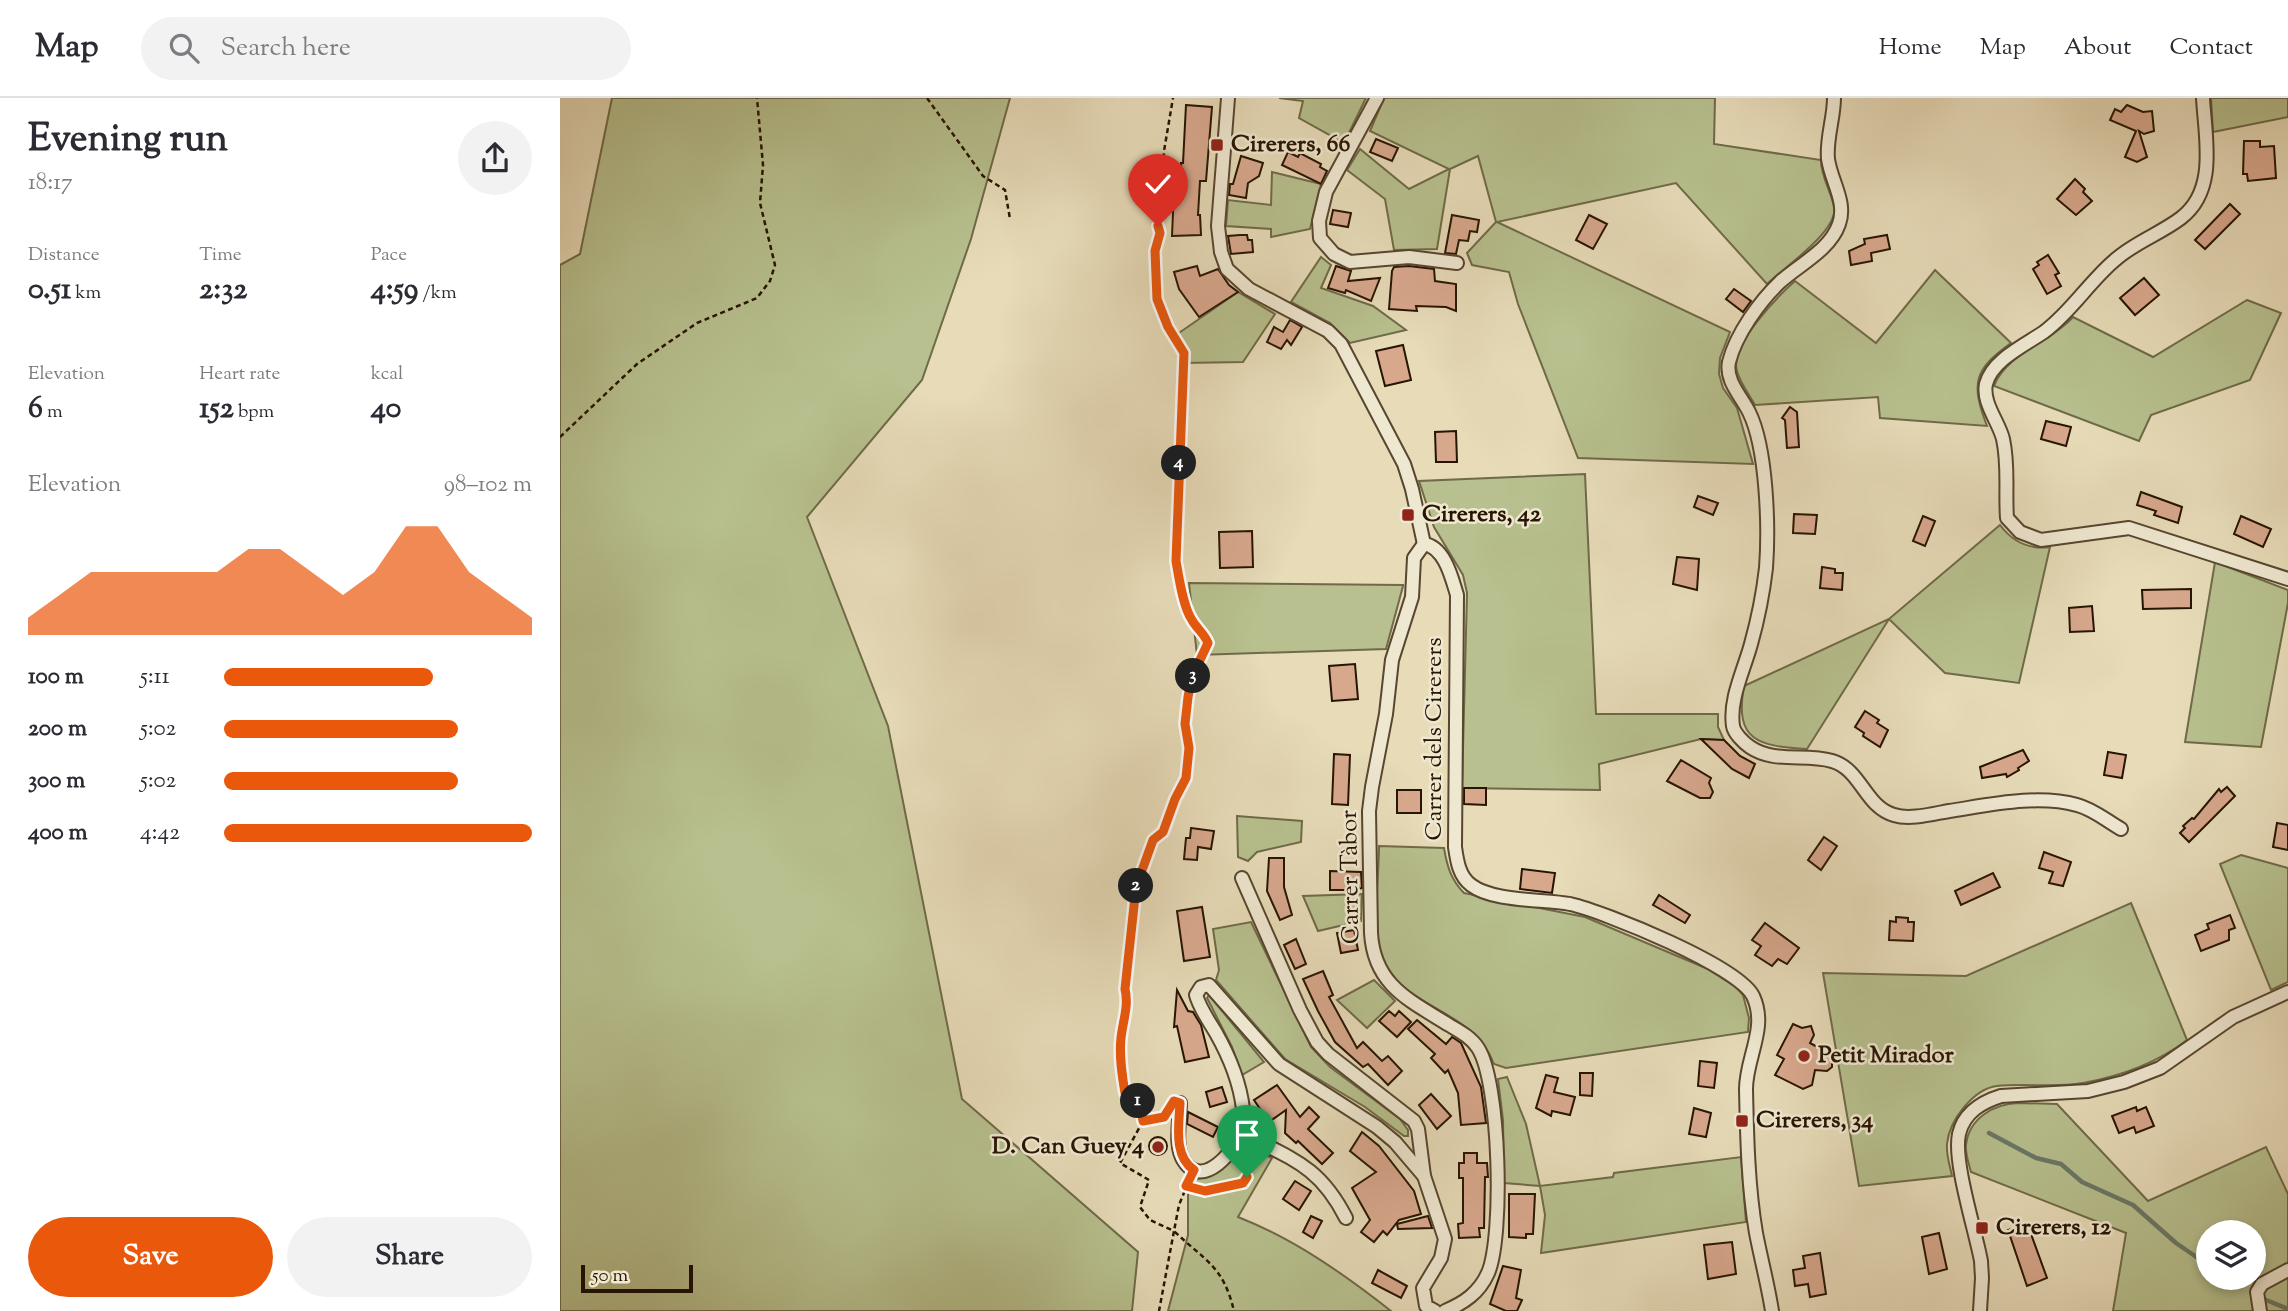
<!DOCTYPE html>
<meta charset="utf-8">
<style>
:root{--surface:#fff;--page:#f2f2f3;--text:#2b2b33;--muted:#7c7c81;--line:#e1e1e2;--accent:#ea580c}
body{margin:0;font-family:"Sorts Mill Goudy",serif;background:var(--page);color:var(--text);height:100vh;display:flex;flex-direction:column;font-size:26px;white-space:nowrap}
*{box-sizing:border-box;margin:0}
p{font-size:23px;color:var(--muted)}
.icon{flex:none;width:38px;height:38px;fill:none;stroke:currentColor;stroke-width:2;stroke-linecap:round;stroke-linejoin:round}
.map{position:relative;flex:1;overflow:hidden}
.panel{display:flex;flex-direction:column;background:var(--surface);width:560px}
.panel>*{flex:none}
.buttons{position:absolute;left:1636px;top:1122px;display:grid;gap:14px}
.buttons a{display:grid;place-items:center;width:70px;height:70px;border-radius:50%;background:var(--surface);box-shadow:0 4px 10px #0003;font-size:35px}
.scale{position:absolute;left:21px;bottom:18px;width:112px;box-sizing:border-box;padding-left:7px;border:4px solid #271402;border-top:0;font-size:19px;line-height:24px;white-space:nowrap;color:#271402;-webkit-text-stroke:5px #efe8d1;paint-order:stroke}
.pin{position:absolute;display:grid;place-items:center;width:60px;height:60px;color:#fff;margin:-72px -30px;border-radius:50% 50% 50% 0;rotate:-45deg;box-shadow:0 0 7px #0007}
.pin .icon{rotate:45deg}
.km{position:absolute;width:35px;height:35px;margin:-18px;border-radius:50%;background:#222;color:#fff;font-size:19px;line-height:35px;text-align:center}
.round{display:grid;place-items:center;flex:none;width:74px;height:74px;border-radius:37px;background:var(--page)}
.headline{display:flex;align-items:center;justify-content:space-between;height:119px;padding:0 28px}
h1{font-size:38px;font-weight:700;line-height:52px}
.metrics{display:grid;grid-template-columns:repeat(3,1fr);gap:10px;height:119px;padding:7px 28px}
.metrics div{display:grid;align-content:center}
.metrics b{font-size:30px;font-weight:700}
.metrics small{font-size:19px;font-weight:400}
.metrics p{font-size:19px}
.chart{height:196px;padding:14px 28px}
.chart p{display:flex;justify-content:space-between}
.chart svg{width:100%;height:126px;margin-top:7px;fill:var(--accent);opacity:.7}
.action{display:flex;gap:14px;margin-top:auto;padding:14px 28px}
.action a{flex:1;height:80px;border-radius:42px;background:var(--accent);color:#fff;font-size:28px;font-weight:700;line-height:80px;text-align:center}
.action a+a{background:var(--page);color:var(--text)}
ul{padding:0 28px;list-style:none;font-size:23px}
li{display:grid;grid-template-columns:112px 84px 1fr;align-items:center;height:52px}
li i{height:18px;border-radius:9px;background:var(--accent)}
header{display:flex;align-items:center;gap:42px;box-sizing:border-box;height:98px;padding:0 35px;background:var(--surface);border-bottom:2px solid var(--line)}
header strong{font-size:33px}
nav{display:flex;gap:38px;margin-inline-start:auto;font-size:24px}
.search{width:490px;height:63px;background:var(--page);display:flex;align-items:center;gap:18px;box-sizing:border-box;padding:0 24px;border-radius:38px;color:var(--muted);font-size:26px}
main{display:flex;flex:1;min-height:0}
.map>svg:first-child{display:block}
.green{fill:#b7c08e;stroke:#6f6a48;stroke-width:2;fill-rule:evenodd}
.lines{fill:none;stroke-linecap:round;stroke-linejoin:round}
.stream{stroke:#6a7867;stroke-width:4.5}
.building{fill:#d8a88d;stroke:#271402;stroke-width:2}
.street-casing{stroke:#574630;stroke-width:16}
.path{stroke:#271402;stroke-width:2.5;stroke-dasharray:5 3.5;stroke-linecap:butt}
.street{stroke:#efe8d1;stroke-width:12}
.route-casing{stroke:#fff;stroke-width:14}
.route{stroke:#ea580c;stroke-width:9}
.poi-dot{fill:#8f2418;stroke:#efe8d1;stroke-width:2.5}
.labels{text-anchor:middle;dominant-baseline:central;stroke-width:5;stroke-linejoin:round;paint-order:stroke}
.poi-label{font-size:24px;font-weight:bold;fill:#271402;stroke:#efe8d1;text-anchor:start}
.street-label{font-size:24px;fill:#271402;stroke:#efe8d1}
</style>
<header>
<strong>Map</strong>
<div class="search"><svg class="icon" aria-label="search" viewBox="0 0 24 24"><circle cx="10" cy="10" r="6"/><path d="M15 15l6 6"/></svg>Search here</div>
<nav><a>Home</a><a>Map</a><a>About</a><a>Contact</a></nav>
</header>
<main>
<section class="panel">
<div class="headline"><div><h1>Evening run</h1><p>18:17</p></div><a class="round"><svg class="icon" aria-label="share" viewBox="0 0 24 24"><path d="M12 15V3M7 8l5-5 5 5M5 13v7h14v-7"/></svg></a></div>
<div class="metrics">
<div><p>Distance</p><b>0.51<small> km</small></b></div>
<div><p>Time</p><b>2:32</b></div>
<div><p>Pace</p><b>4:59<small> /km</small></b></div>
</div>
<div class="metrics">
<div><p>Elevation</p><b>6<small> m</small></b></div>
<div><p>Heart rate</p><b>152<small> bpm</small></b></div>
<div><p>kcal</p><b>40</b></div>
</div>
<div class="chart"><p><span>Elevation</span>98–102 m</p>
<svg viewBox="0 0 160 44" preserveAspectRatio="none"><path d="M0 44V38L10 30L20 22L30 22L40 22L50 22L60 22L70 14L80 14L90 22L100 30L110 22L120 6L130 6L140 22L150 30L160 38V44z"/></svg>
</div>
<ul>
<li><b>100 m</b>5:11<i style="width:68%"></i></li>
<li><b>200 m</b>5:02<i style="width:76%"></i></li>
<li><b>300 m</b>5:02<i style="width:76%"></i></li>
<li><b>400 m</b>4:42<i style="width:100%"></i></li>
</ul>
<div class="action"><a>Save</a><a>Share</a></div>
</section>
<div class="map">
<svg width="1728" height="1213" viewBox="0 0 1728 1213">
<rect width="100%" height="100%" fill="#e7dbb8"/>
<filter id="stains"><feTurbulence type="fractalNoise" baseFrequency=".00286" numOctaves="4"/><feColorMatrix values="0 0 0 0 .2 0 0 0 0 .09 0 0 0 0 .02 0 0 0 .5 -.17"/></filter>
<radialGradient id="worn" r=".72"><stop offset=".6" stop-color="#630" stop-opacity="0"/><stop offset="1" stop-color="#630" stop-opacity=".3"/></radialGradient>
<!-- green -->
<g class="green">
<polygon points="52,0 450,0 411,141 362,282 247,419 328,628 402,1001 578,1154 572,1213 0,1213 0,167 20,156"/>
<polygon points="719,0 806,0 784,45 739,20 743,3"/>
<path d="M824,0h331l-1,46 107,16c0,17 10,31 13,47 5,24 -52,62 -67,77l-91,-101 -179,39 233,110 -10,26 -1,16 4,14 14,20 16,56 -175,-6 -60,-154 -9,-32 -37,-7 -5,-12 29,-31 -18,-66 -28,13 -13,80 -43,1 -9,-51 -38,-29 13,-21 49,40 40,-20 -79,-38z"/>
<polygon points="1651,0 1728,0 1728,19 1653,34"/>
<polygon points="712,74 761,86 750,131 711,139 711,131 666,128 668,102 711,107"/>
<polygon points="761,159 771,167 761,190 813,208 846,232 790,245 770,225 731,204"/>
<path d="M1375,172l76,73c-38,27 -40,41 -24,83l-107,-8 -2,-21 -123,8c-6,-11 -15,-22 -18,-34 -8,-25 41,-75 58,-90l81,62z"/>
<polygon points="678,194 715,216 683,264 623,265 622,251 616,237"/>
<path d="M1687,202l34,13 -31,67 -99,35 -12,26 -145,-55c12,-32 57,-44 79,-69l80,40z"/>
<polygon points="1025,376 1036,616 1158,616 1158,629 1164,642 1141,641 1039,666 1040,692 902,690 907,495 903,477 874,429 859,383"/>
<path d="M1440,427c12,16 28,25 50,22l-31,136 -74,-10 -56,-54 -82,130c-49,-3 -73,-8 -63,-63l145,-67z"/>
<polygon points="1655,464 1728,492 1728,505 1701,649 1625,644"/>
<polygon points="629,485 843,487 843,488 826,551 637,557"/>
<polygon points="677,718 742,723 741,744 697,754 688,763 678,759"/>
<path d="M819,748l65,2c3,18 7,32 20,45l121,24 123,52 28,18 7,8 6,23 -1,14 -242,36 -12,-4c-21,-56 -92,-55 -111,-105 -12,-30 -4,-79 -4,-113z"/>
<polygon points="1681,757 1728,770 1728,884 1711,892 1660,766"/>
<polygon points="802,796 801,823 758,833 743,798"/>
<path d="M1571,805l56,137c-30,23 -66,36 -104,43 -28,5 -57,0 -86,3 -24,3 -48,35 -50,58 -1,11 3,22 5,32l-93,10 -36,-213 143,3z"/>
<polygon points="691,824 751,949 770,969 840,1021 848,1032 848,1038 844,1038 805,1009 725,961 656,882 659,872 653,831"/>
<polygon points="814,882 835,903 807,930 777,902"/>
<polygon points="649,897 704,964 682,977 672,949 647,900"/>
<polygon points="947,979 966,1026 980,1088 1053,1079 1054,1075 1181,1059 1186,1124 981,1155 985,1117 980,1088 944,1085 943,1022 938,981"/>
<path d="M1458,1005l39,1 91,97 118,-54 22,47v117h-175l13,-78 -155,-61c-2,-8 -6,-18 -5,-27 3,-27 28,-41 52,-42zM1648,1134h46v46h-46z"/>
<path d="M683,1046l29,14 -34,59c56,22 106,57 153,94h-223l20,-76v-40l7,-16c23,-3 36,-15 48,-35z"/>
</g>
<g class="lines">
<!-- stream -->
<g class="stream">
<polyline points="1429,1035 1476,1060 1501,1066 1522,1084 1573,1107 1616,1145 1648,1167"/>
<polyline points="1669,1180 1678,1185"/>
<polyline points="1706,1202 1728,1211"/>
</g>
</g>
<!-- building -->
<g class="building">
<polygon points="626,7 652,9 646,83 640,83 638,117 640,117 641,137 612,138 614,91 619,91 621,65 623,65"/>
<polygon points="1567,7 1583,14 1592,13 1594,33 1584,36 1579,33 1587,59 1577,64 1565,59 1576,33 1550,22 1555,11 1561,14"/>
<polygon points="816,41 838,50 832,63 810,54"/>
<polygon points="1684,43 1700,43 1700,49 1714,48 1716,80 1688,83 1687,76 1683,76"/>
<polygon points="728,54 738,59 740,55 761,66 760,69 767,73 761,86 722,67"/>
<polygon points="681,58 703,65 699,78 688,85 686,100 669,97 670,86 673,86"/>
<polygon points="1515,81 1525,91 1523,94 1532,103 1516,117 1497,101"/>
<polygon points="1670,106 1680,116 1645,151 1635,142"/>
<polygon points="773,112 791,115 788,129 770,126"/>
<polygon points="892,117 919,122 917,134 910,133 908,143 899,142 896,156 885,155"/>
<polygon points="1029,117 1047,126 1033,151 1016,142"/>
<polygon points="680,137 687,137 688,142 692,142 693,154 671,156 668,138"/>
<polygon points="1327,137 1330,151 1311,155 1312,163 1291,167 1289,153 1305,146 1304,141"/>
<polygon points="1488,157 1499,175 1495,177 1501,188 1487,196 1473,171 1479,167 1477,164"/>
<polygon points="637,168 640,178 658,171 669,187 678,194 639,219 619,191 614,174"/>
<polygon points="776,168 791,173 788,183 820,180 811,203 786,192 785,195 768,190"/>
<polygon points="849,168 874,171 875,183 896,186 896,213 886,209 856,208 857,213 829,211 832,173 834,169"/>
<polygon points="1584,180 1599,197 1575,217 1560,200"/>
<polygon points="1174,191 1191,203 1183,214 1166,201"/>
<polygon points="730,222 742,229 731,247 727,242 721,251 707,244 714,229 723,234"/>
<polygon points="843,247 851,282 825,288 816,253"/>
<polygon points="1230,309 1237,314 1239,349 1227,350 1225,322 1222,320"/>
<polygon points="1486,323 1511,329 1506,348 1481,341"/>
<polygon points="896,333 897,364 876,364 875,334"/>
<polygon points="1581,394 1622,409 1618,425 1594,417 1596,413 1577,407"/>
<polygon points="1138,398 1158,405 1153,417 1134,409"/>
<polygon points="1234,416 1257,417 1255,436 1233,435"/>
<polygon points="1363,418 1375,423 1365,448 1353,443"/>
<polygon points="1681,418 1711,431 1703,449 1674,436"/>
<polygon points="692,433 693,469 660,470 659,434"/>
<polygon points="1117,459 1139,461 1137,492 1113,486"/>
<polygon points="1262,469 1275,471 1275,475 1283,475 1282,492 1260,490"/>
<polygon points="1631,491 1631,510 1583,511 1582,492"/>
<polygon points="1532,508 1534,533 1510,534 1509,510"/>
<polygon points="795,566 798,601 772,603 769,568"/>
<polygon points="1305,613 1319,622 1317,625 1328,632 1320,649 1303,638 1304,635 1295,629"/>
<polygon points="1141,641 1164,642 1180,658 1195,666 1189,680 1172,671"/>
<polygon points="1463,652 1469,663 1458,670 1459,672 1447,679 1446,676 1422,680 1420,669"/>
<polygon points="1548,654 1566,657 1562,680 1544,677"/>
<polygon points="774,656 790,657 788,707 772,706"/>
<polygon points="1121,662 1151,680 1149,685 1153,694 1150,700 1140,700 1107,683"/>
<polygon points="1667,689 1675,698 1629,744 1620,735 1625,730 1623,728 1632,720 1634,721 1659,691 1661,694"/>
<polygon points="904,690 926,690 926,707 904,706"/>
<rect x="837" y="692" width="24" height="23"/>
<polygon points="1717,725 1728,727 1728,752 1713,749"/>
<polygon points="631,730 654,733 651,751 638,749 637,762 624,761 626,740 630,740"/>
<polygon points="1264,739 1277,748 1261,772 1248,762"/>
<polygon points="1484,754 1511,764 1503,788 1489,785 1493,774 1479,770"/>
<polygon points="709,760 724,760 724,789 732,817 720,822 707,793"/>
<polygon points="962,771 995,775 992,795 960,791"/>
<polygon points="770,773 801,774 802,790 795,792 770,792"/>
<polygon points="1433,775 1440,789 1401,807 1395,793"/>
<polygon points="1099,797 1130,817 1125,825 1093,807"/>
<polygon points="642,809 650,859 624,863 617,813"/>
<polygon points="1670,817 1675,830 1669,832 1669,842 1641,853 1635,837 1649,831 1647,826"/>
<polygon points="1336,819 1348,820 1348,824 1354,824 1353,843 1329,842 1330,823 1336,824"/>
<polygon points="1205,825 1239,850 1227,866 1218,861 1212,868 1195,857 1201,848 1192,842"/>
<polygon points="794,832 798,852 781,855 777,835"/>
<polygon points="736,841 746,866 735,871 724,847"/>
<polygon points="763,873 773,897 769,899 797,950 803,944 822,963 828,958 842,973 828,987 808,966 803,969 775,944 758,913 743,881"/>
<polygon points="617,892 628,913 633,914 641,927 649,959 625,964 617,928 614,929"/>
<polygon points="829,913 835,918 839,913 851,924 837,939 819,923"/>
<polygon points="857,922 886,946 892,939 901,945 921,989 926,1025 901,1027 898,995 888,972 885,975 871,960 875,956 848,931"/>
<polygon points="1233,926 1242,930 1251,928 1254,937 1250,945 1270,956 1272,963 1272,969 1267,973 1255,972 1252,987 1243,991 1215,977 1224,961 1217,957"/>
<polygon points="1140,963 1157,965 1154,990 1138,988"/>
<polygon points="1020,975 1033,975 1032,998 1020,997"/>
<polygon points="986,977 998,980 994,994 1015,999 1010,1017 992,1013 991,1018 976,1010"/>
<polygon points="717,987 740,1019 749,1009 759,1019 748,1031 773,1055 762,1066 738,1043 736,1045 725,1035 726,1012 709,1024 694,1002"/>
<polygon points="662,989 667,1004 650,1009 646,994"/>
<polygon points="871,996 891,1018 877,1031 859,1007"/>
<polygon points="1576,1009 1577,1013 1586,1009 1594,1028 1576,1035 1574,1029 1559,1035 1552,1018"/>
<polygon points="1134,1010 1151,1015 1146,1039 1129,1036"/>
<polygon points="628,1014 658,1029 653,1039 627,1026"/>
<polygon points="802,1034 819,1048 854,1093 861,1116 839,1122 827,1137 823,1133 814,1144 801,1134 810,1122 792,1090 816,1074 790,1053"/>
<circle cx="598" cy="1048" r="9"/>
<polygon points="904,1055 917,1055 917,1065 927,1065 928,1079 925,1079 924,1130 919,1130 920,1139 899,1140 898,1126 903,1125 903,1080 899,1080 899,1065 904,1065"/>
<polygon points="735,1083 751,1093 739,1112 723,1101"/>
<polygon points="949,1096 975,1096 973,1136 966,1136 966,1140 949,1139"/>
<polygon points="751,1118 762,1123 753,1140 743,1134"/>
<polygon points="868,1118 872,1130 838,1131 837,1126"/>
<polygon points="1467,1125 1487,1180 1467,1188 1448,1132"/>
<polygon points="1379,1135 1387,1171 1369,1176 1362,1139"/>
<polygon points="1172,1144 1176,1176 1148,1181 1144,1147"/>
<polygon points="1260,1155 1266,1196 1250,1199 1248,1186 1235,1188 1233,1172 1245,1170 1243,1158"/>
<polygon points="943,1168 961,1172 956,1200 962,1202 957,1213 946,1213 930,1206"/>
<polygon points="818,1172 847,1188 841,1200 812,1185"/>
</g>
<g class="lines">
<defs>
<g id="street">
<polyline points="668,0 658,128 661,154 667,171 689,191 768,233 781,246 844,366 852,391 864,446"/>
<polyline points="817,0 766,94 759,123 760,140 774,156 790,164 849,159 897,165"/>
<path d="M1274,0c0,20 -8,41 -6,61 3,22 19,43 11,65 -9,26 -39,40 -59,58 -20,19 -44,52 -51,80 -4,19 13,35 20,50 18,36 20,116 17,156 -3,26 -8,51 -15,76 -7,26 -22,55 -18,82 1,7 11,17 17,21 25,17 55,6 82,14 29,8 33,46 62,54 16,5 38,-1 55,-4 40,-6 88,-17 128,-6 16,4 30,16 44,24"/>
<path d="M1643,0c2,39 15,92 -22,120 -21,16 -46,24 -66,42 -26,22 -44,52 -71,72 -19,13 -52,28 -58,52 -4,19 13,38 17,55 6,27 2,52 4,79l13,14 21,8 88,-12 159,51"/>
<path d="M864,446c21,3 28,35 33,51l-2,252c2,14 4,29 16,38 22,17 72,14 99,19 35,8 168,62 183,92 15,32 -7,61 -7,93 1,47 2,97 10,144 5,26 12,52 16,78"/>
<path d="M864,446l-10,14 -2,39 -20,63 -6,54 -14,73 -3,24 2,122c3,52 38,67 78,92 10,6 22,12 29,23 22,34 26,188 10,225 -9,20 -24,30 -43,38"/>
<polyline points="682,780 740,912 757,944 768,956 854,1023 858,1031 864,1078"/>
<path d="M620,1005c0,17 -6,44 4,58 19,30 52,-12 58,-30 3,-7 2,-15 1,-22 -3,-26 -14,-53 -27,-76 -7,-12 -16,-24 -20,-38l5,-8 8,-2 70,79 98,63 18,15 29,34 21,63 -4,19 -18,30 3,18 9,5"/>
<path d="M682,1035c49,26 77,32 104,85"/>
<path d="M1420,1213l2,-33 -1,-17c-6,-32 -28,-100 -22,-127 5,-22 23,-32 42,-38l87,-5 36,-9 36,-14 73,-51 55,-25"/>
<polyline points="1700,1213 1697,1194 1702,1186 1728,1172"/>
</g>
</defs>
<!-- street casing -->
<use href="#street" class="street-casing"/>
<!-- path -->
<g class="path">
<polyline points="367,0 423,78 445,92 450,121"/>
<polyline points="0,339 77,266 137,225 197,200 210,183 215,167 200,105 203,67 197,0"/>
<path d="M605,1018l-22,5 -3,-19 -15,-9 -4,-54 7,-39 -3,-11 11,-102 17,-47 10,-8 12,-33 12,-21 2,-30 -4,-23 3,-28 4,-20 16,-34c-4,-10 -11,-14 -16,-23 -9,-13 -13,-43 -16,-59l8,-208 -16,-26 -12,-40 2,-16 -3,-20 5,-18 4,-82 9,-53"/>
<polyline points="583,1023 560,1065 589,1082 580,1109 590,1122 614,1133 599,1213"/>
<path d="M628,1085l-9,22 -5,26c31,30 49,34 60,80"/>
<polyline points="626,1088 645,1093 683,1085 699,1060"/>
</g>
<!-- street -->
<use href="#street" class="street"/>
</g>
<g class="lines">
<defs>
<path id="route" d="M598,128l2,7 -5,18 2,48 11,28 16,26 -8,208c3,17 7,46 16,59 5,9 12,13 16,23l-16,34 -4,20 -3,27 4,24 -3,30 -11,21 -12,33 -10,8 -17,47 -11,102c4,17 -2,31 -4,49 -2,18 1,37 4,55l15,9 3,19 21,-4 10,-16 6,2c-1,22 -7,53 14,67l-8,16 19,5 38,-8 4,-6"/>
</defs>
<!-- route casing -->
<use href="#route" class="route-casing"/>
<!-- route -->
<use href="#route" class="route"/>
</g>
<!-- markers -->
<g class="poi-dot">
<rect x="650" y="40" width="14" height="14" rx="3.5"/>
<rect x="841" y="410" width="14" height="14" rx="3.5"/>
<circle cx="1244" cy="958" r="7"/>
<rect x="1175" y="1016" width="14" height="14" rx="3.5"/>
<circle cx="598" cy="1049" r="7"/>
<rect x="1415" y="1123" width="14" height="14" rx="3.5"/>
</g>
<g class="labels">
<!-- poi labels -->
<g class="poi-label">
<text x="671" y="47">Cirerers, 66</text>
<text x="862" y="417">Cirerers, 42</text>
<text x="1258" y="958">Petit Mirador</text>
<text x="1196" y="1023">Cirerers, 34</text>
<text x="584" y="1049" text-anchor="end">D. Can Guey 4</text>
<text x="1436" y="1130">Cirerers, 12</text>
</g>
<!-- street labels -->
<g class="street-label">
<text transform="translate(875 641) rotate(-90)">Carrer dels Cirerers</text>
<text transform="translate(791 779) rotate(-91)">Carrer Tàbor</text>
</g>
</g>
<rect width="100%" height="100%" filter="url(#stains)"/>
<rect width="100%" height="100%" fill="url(#worn)"/>
</svg>
<div class="buttons">
<a><svg class="icon" aria-label="layers" viewBox="0 0 24 24"><path d="M12 4l9 5-9 5-9-5zM3 14l9 5 9-5"/></svg></a>
</div>
<div class="scale">50 m</div>
<div class="pin" style="left:687px;top:1079px;background:#1e9e55"><svg class="icon" aria-label="arrive" viewBox="0 0 24 24"><path d="M6 21V4h12l-3 4 3 4H6"/></svg></div>
<div class="pin" style="left:598px;top:128px;background:#d93025"><svg class="icon" aria-label="check" viewBox="0 0 24 24"><path d="M5 12l5 5 9-10"/></svg></div>
<b class="km" style="left:578px;top:1003px">1</b>
<b class="km" style="left:576px;top:788px">2</b>
<b class="km" style="left:633px;top:578px">3</b>
<b class="km" style="left:619px;top:365px">4</b>
</div>
</main>
